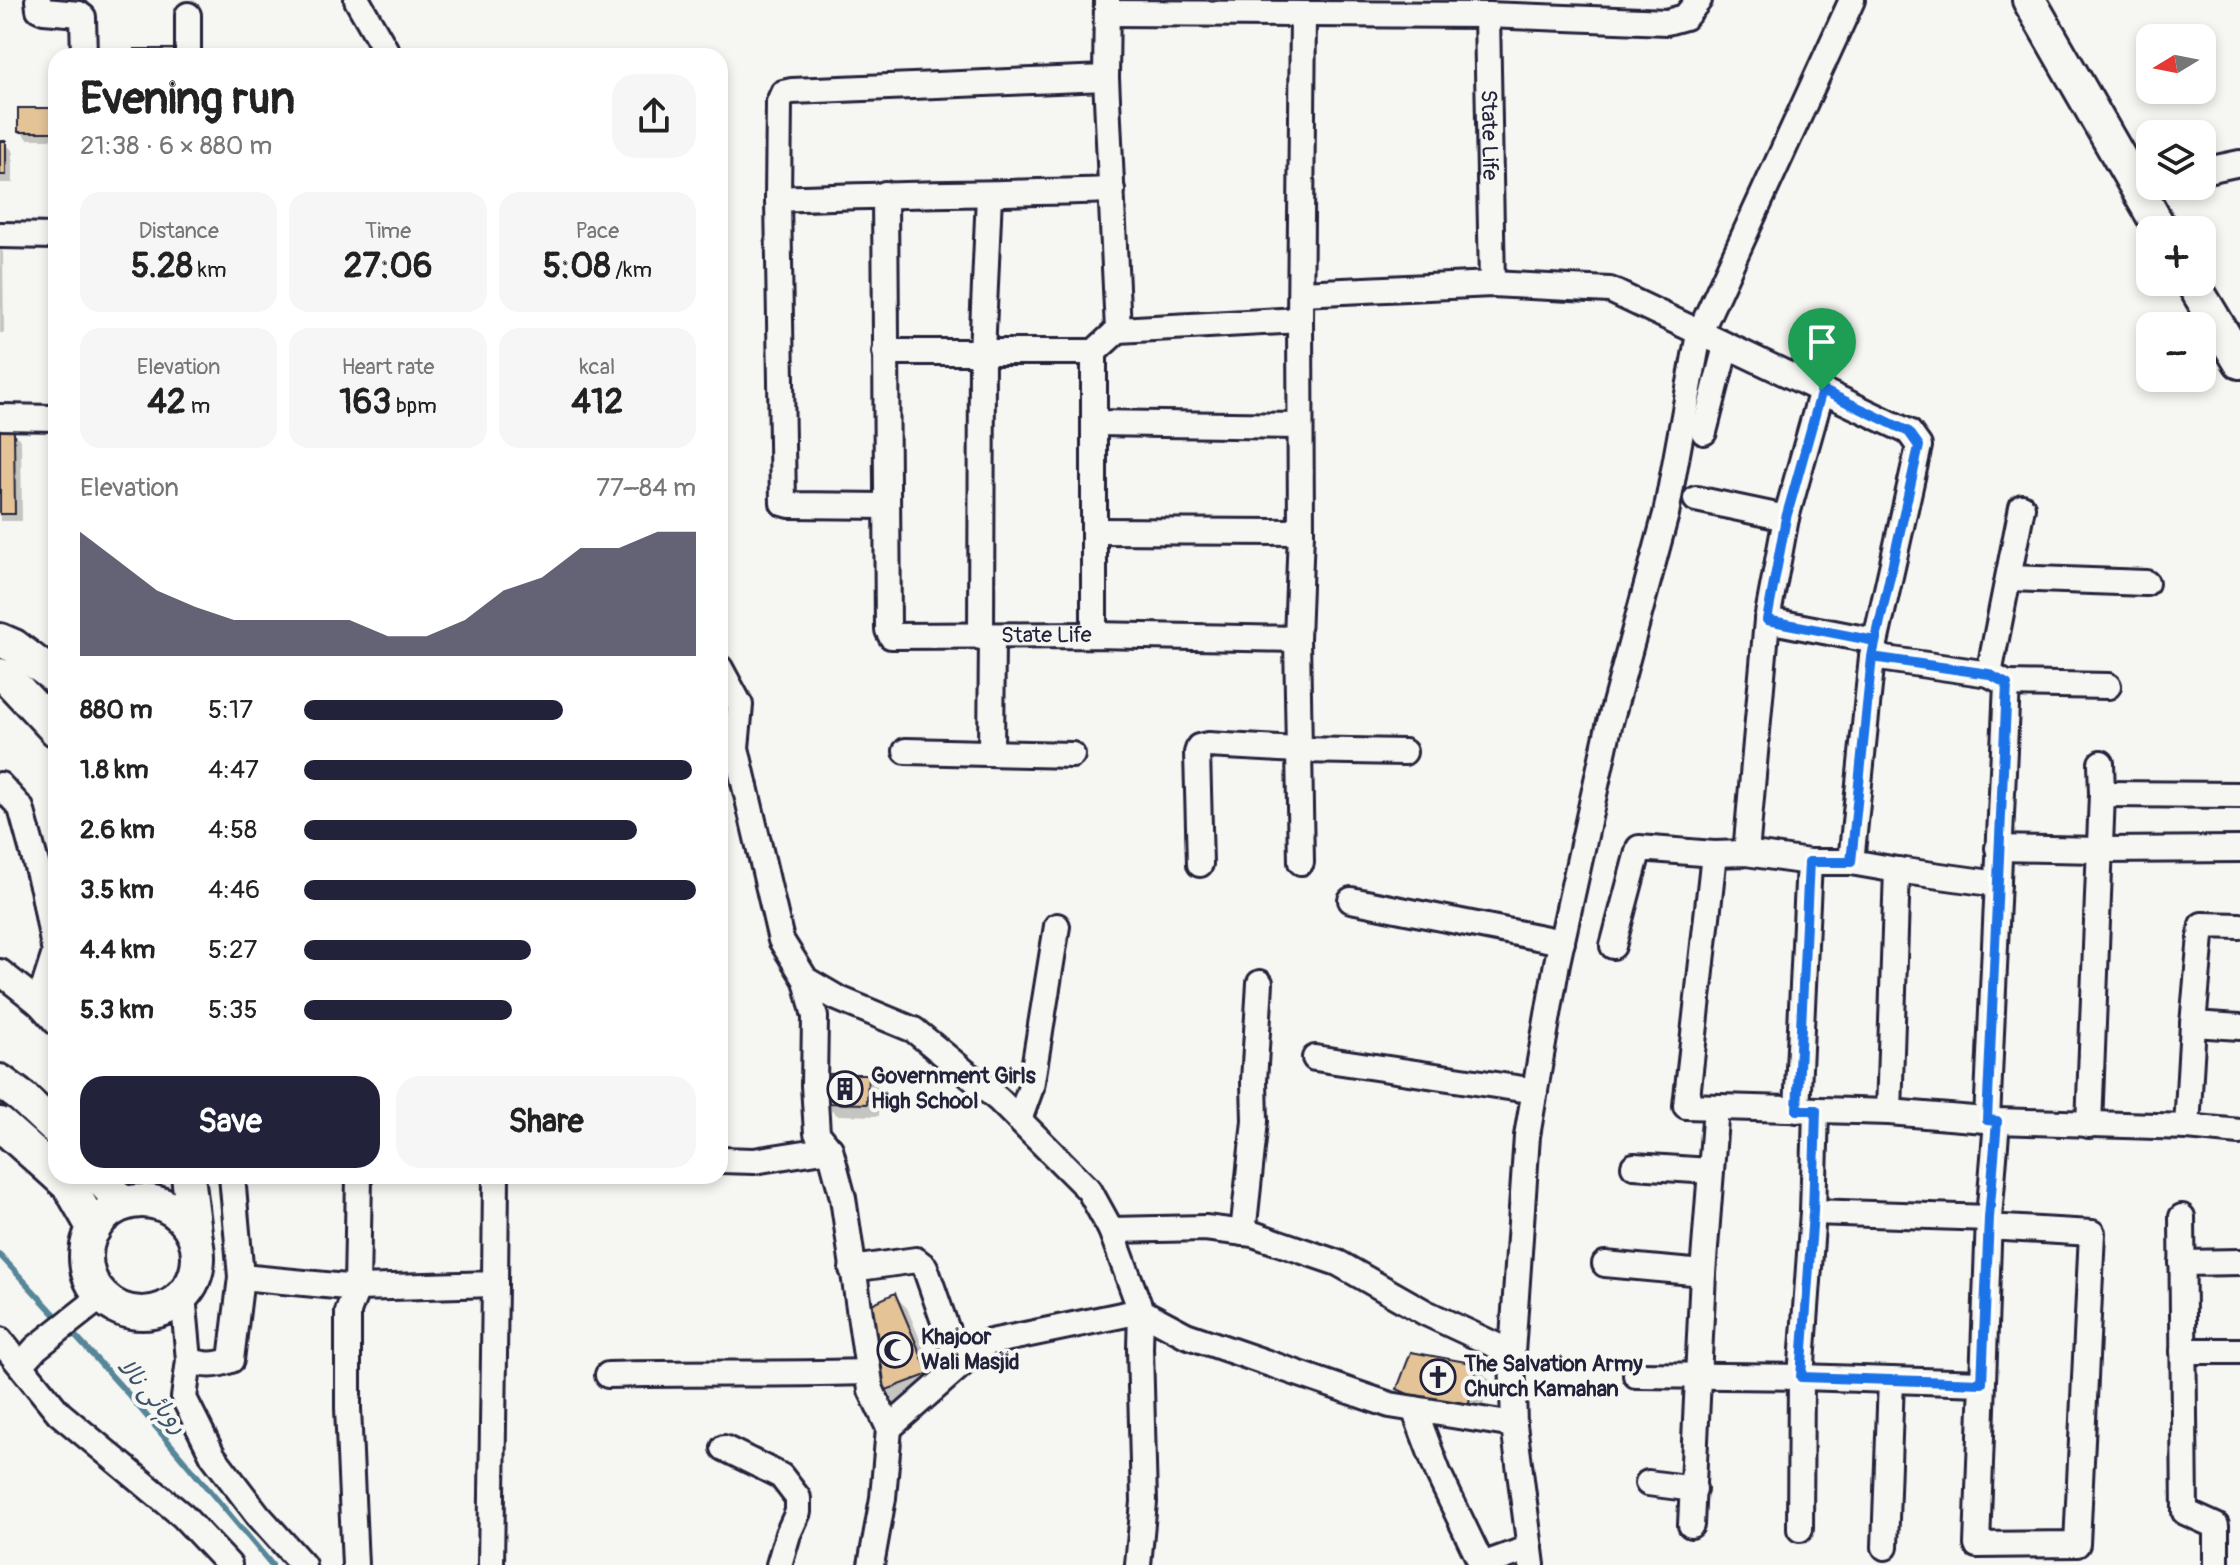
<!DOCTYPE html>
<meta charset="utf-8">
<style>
:root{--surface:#fff;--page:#f6f6f6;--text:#222;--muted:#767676;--accent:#22223b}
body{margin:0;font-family:Pangolin,"Playpen Sans Arabic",sans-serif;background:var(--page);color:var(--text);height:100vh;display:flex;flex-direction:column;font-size:30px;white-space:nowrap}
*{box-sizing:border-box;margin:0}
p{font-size:26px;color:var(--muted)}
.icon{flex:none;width:44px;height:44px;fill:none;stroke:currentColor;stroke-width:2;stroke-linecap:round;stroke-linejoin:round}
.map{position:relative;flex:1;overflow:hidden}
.sheet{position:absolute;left:48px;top:48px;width:680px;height:1136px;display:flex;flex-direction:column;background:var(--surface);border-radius:24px;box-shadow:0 4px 12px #0003}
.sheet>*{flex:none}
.needle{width:52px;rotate:260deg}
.buttons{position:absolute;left:2136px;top:24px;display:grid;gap:16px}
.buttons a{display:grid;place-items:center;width:80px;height:80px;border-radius:16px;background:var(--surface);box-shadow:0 4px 12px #0003;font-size:40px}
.pin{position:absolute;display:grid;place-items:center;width:68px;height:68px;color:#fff;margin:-82px -34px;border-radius:50% 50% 50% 0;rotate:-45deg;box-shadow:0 0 8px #0007}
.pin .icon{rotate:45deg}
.round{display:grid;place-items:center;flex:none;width:84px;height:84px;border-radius:24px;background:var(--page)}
.summary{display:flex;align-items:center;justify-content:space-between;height:136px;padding:0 32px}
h1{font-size:44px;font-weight:700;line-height:60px}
.metrics{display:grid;grid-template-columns:repeat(3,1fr);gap:12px;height:136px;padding:8px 32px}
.metrics div{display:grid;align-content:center;border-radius:20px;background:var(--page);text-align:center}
.metrics b{font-size:34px;font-weight:700}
.metrics small{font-size:22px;font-weight:400}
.metrics p{font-size:22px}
.chart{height:224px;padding:16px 32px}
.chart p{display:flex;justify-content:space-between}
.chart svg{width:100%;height:144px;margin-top:8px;fill:var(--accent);opacity:.7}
.cta{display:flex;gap:16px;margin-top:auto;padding:16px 32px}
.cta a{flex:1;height:92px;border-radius:24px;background:var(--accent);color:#fff;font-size:32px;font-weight:700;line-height:92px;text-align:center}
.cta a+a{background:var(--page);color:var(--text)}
ul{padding:0 32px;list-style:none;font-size:26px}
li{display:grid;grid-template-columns:128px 96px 1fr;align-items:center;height:60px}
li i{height:20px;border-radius:10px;background:var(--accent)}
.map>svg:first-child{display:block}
.shadow{fill:#0003}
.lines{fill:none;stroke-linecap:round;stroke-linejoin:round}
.stream{stroke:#57869a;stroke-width:6}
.building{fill:#e4c497;stroke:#22223b;stroke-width:2}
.minor-casing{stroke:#22223b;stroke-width:30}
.major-casing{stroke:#22223b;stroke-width:38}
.minor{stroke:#f6f6f2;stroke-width:24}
.major{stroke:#f6f6f2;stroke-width:32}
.route-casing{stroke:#fff;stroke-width:16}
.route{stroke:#1a73e8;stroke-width:10}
.labels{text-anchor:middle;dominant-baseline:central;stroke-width:8;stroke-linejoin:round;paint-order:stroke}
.street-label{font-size:22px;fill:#22223b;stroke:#f6f6f2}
.poi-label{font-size:22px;font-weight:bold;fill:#22223b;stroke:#f6f6f2;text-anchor:start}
.water-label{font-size:24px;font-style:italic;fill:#3d546b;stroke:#f6f6f2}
</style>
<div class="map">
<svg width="2240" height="1565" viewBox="0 0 2240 1565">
<rect width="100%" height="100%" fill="#f6f6f2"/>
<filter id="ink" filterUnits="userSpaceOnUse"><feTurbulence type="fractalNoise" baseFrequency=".0125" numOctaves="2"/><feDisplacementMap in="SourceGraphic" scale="16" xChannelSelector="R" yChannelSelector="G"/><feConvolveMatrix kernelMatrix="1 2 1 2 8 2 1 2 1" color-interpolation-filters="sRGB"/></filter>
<g filter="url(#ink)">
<!-- shadow -->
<g class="shadow">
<polygon points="56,110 56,139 28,139 20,131"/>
<polygon points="0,143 5,143 13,151 13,183 0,183"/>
<polygon points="0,249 3,252 4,333 0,333"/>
<polygon points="0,432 13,432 21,440 22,521 0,521"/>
<polygon points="720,698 742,755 720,755"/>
<polygon points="867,1076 880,1089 879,1116 837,1115 824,1103"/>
<polygon points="895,1296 907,1308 940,1387 895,1404 882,1391"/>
<polygon points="1476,1366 1489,1379 1481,1415 1412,1402 1399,1389"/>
</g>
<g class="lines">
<!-- stream -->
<g class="stream">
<polyline points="0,1255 60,1320"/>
<polyline points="68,1328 129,1395 272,1565"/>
</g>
</g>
<!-- building -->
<g class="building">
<rect x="135" y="49" width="40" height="7"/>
<rect x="18" y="108" width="38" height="24"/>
<rect x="0" y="141" width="6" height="34"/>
<polygon points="0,430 14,430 15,514 0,514"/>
<polygon points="720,696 728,696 730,743 720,743"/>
<polygon points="823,1074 868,1074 867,1104 822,1103"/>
<polygon points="895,1293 929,1374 881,1392 865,1307"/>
<polygon points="1411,1352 1477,1364 1469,1403 1436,1407 1397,1389"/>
</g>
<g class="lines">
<defs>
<g id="minor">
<polyline points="38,0 39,9 44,11 79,14 83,17 84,56"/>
<polyline points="357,0 389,56"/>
<polyline points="1107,13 1487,15 1667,22 1685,17 1699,0"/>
<polyline points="188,15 188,56"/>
<path id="s1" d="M1487,15l5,269"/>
<polyline points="2202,171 2240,163"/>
<path id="s2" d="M885,194l3,436 3,6 203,-1 203,4"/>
<path d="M778,199c111,-5 222,-5 334,-9"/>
<polyline points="0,235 56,236"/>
<polyline points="1301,293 1492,284 1610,290 1909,432 1919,446 1872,657 1851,862"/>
<polyline points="1118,330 1300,320"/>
<polyline points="885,352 1094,352 1118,330 1106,78 1107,0"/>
<polyline points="1094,352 1094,635"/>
<polyline points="0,417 56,418"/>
<polyline points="1095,423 1300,426"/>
<polyline points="1704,432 1726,346"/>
<polyline points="1696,499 1786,518"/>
<polyline points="887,506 790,505 783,503 778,199 779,102 783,93 792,91 1106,78"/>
<polyline points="1095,531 1301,532"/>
<polyline points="2009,578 2146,583"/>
<polyline points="1767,620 1875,641"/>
<polyline points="981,637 982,353 989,195"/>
<polyline points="1872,657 1989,674"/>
<polyline points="720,668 740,705 736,748 781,940 806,980 837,998 914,1030 999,1100 1089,1190 1111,1230 1141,1311 1186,1335 1390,1405 1514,1425"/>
<polyline points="2007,684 2108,686"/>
<polyline points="906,751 1072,755"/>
<polyline points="991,752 992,637"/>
<polyline points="0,785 21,808 43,889 55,953 39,1003"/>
<polyline points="2102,794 2240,795"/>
<polyline points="1998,848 2100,850 2240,849"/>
<polyline points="1746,853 1767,620 1786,518 1822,390"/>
<polyline points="1714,854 1686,1106 1889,1112 1997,1121 2187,1127 2240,1132"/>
<polyline points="1301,862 1297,639 1301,532 1300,320 1303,15"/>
<polyline points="1200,864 1197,753 1199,747 1208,745 1298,750 1404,752"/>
<polyline points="1351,900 1562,942"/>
<polyline points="1613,946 1639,848 1714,854 1746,853 1809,862 1851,862 1897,870 1998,884"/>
<polyline points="0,972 39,1003 56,1022"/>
<polyline points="806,980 815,1017 814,1085 817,1133 830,1149 843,1198 871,1390 889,1428 883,1498 871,1565"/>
<polyline points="2193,1024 2240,1027"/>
<polyline points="1315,1058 1535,1091"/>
<polyline points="1797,1110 1809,862"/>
<polyline points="1889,1112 1897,870"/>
<polyline points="1019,1120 1031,1087 1057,926"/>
<polyline points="1987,1120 2007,684 1989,674 2022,507"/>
<polyline points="2089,1125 2102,794 2101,763"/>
<polyline points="2187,1127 2193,1024 2202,925 2240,926"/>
<polyline points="720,1160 754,1161 830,1149"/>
<polyline points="1634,1166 1710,1171"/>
<polyline points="1813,1212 1989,1218"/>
<polyline points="2182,1217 2185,1512 2216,1526 2216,1565"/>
<polyline points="1988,1227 2092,1233 2077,1544 1977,1545 1989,1218 1997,1121"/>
<polyline points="1111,1230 1205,1228 1253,1234 1338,1263 1426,1313 1512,1353"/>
<polyline points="1243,1233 1255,1121 1254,1081 1260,983"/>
<polyline points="2182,1263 2240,1262"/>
<polyline points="1605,1264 1703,1273"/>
<polyline points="852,1269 916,1260 925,1267 959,1365"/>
<polyline points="241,1277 357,1288 495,1284 496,1176"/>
<polyline points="183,1295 189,1360 184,1398 213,1456 258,1515 303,1565"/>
<polyline points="0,1340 59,1413 183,1516 229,1565"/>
<polyline points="2183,1351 2240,1351"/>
<path d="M189,1360c16,6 26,6 42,0l10,-83 -9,-101"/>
<polyline points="21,1365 36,1348 102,1296"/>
<path d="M608,1375c87,-3 173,0 260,-3"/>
<polyline points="1636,1375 1801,1377 1982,1383"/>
<polyline points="1414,1409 1439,1475 1482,1565 1530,1548"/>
<polyline points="889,1428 986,1343 1141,1311 1140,1348 1144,1502 1138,1565"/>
<polyline points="724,1448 781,1476 798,1498 798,1512 788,1534 779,1565"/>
<polyline points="1648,1483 1694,1489"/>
<polyline points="1691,1525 1703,1273 1716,1107"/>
<polyline points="1800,1529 1801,1377 1813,1212 1816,1110"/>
<polyline points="1885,1547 1891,1380"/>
<polyline points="355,1565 348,1408 348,1312 357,1288 359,1176"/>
<polyline points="491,1565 495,1284"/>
<polyline points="1532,1565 1514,1425 1512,1353 1527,1136 1557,963 1609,726 1666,514 1699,334 1852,0"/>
</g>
<g id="major">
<polyline points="2029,0 2161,230"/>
<polyline points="2192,282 2240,362"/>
<polyline points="0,640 14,646 56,678"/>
<polyline points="0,675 8,679 56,730"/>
<polyline points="0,1081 23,1098 56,1129"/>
<polyline points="0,1124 56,1174"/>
<polyline points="58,1176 70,1187 94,1229"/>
<polyline points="98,1176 123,1204"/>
<polyline points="188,1176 196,1240"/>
<circle cx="142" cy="1257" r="56"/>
</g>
</defs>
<!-- minor casing -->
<use href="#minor" class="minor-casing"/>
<!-- major casing -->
<use href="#major" class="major-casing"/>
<!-- minor -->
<use href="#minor" class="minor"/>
<!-- major -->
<use href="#major" class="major"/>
</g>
</g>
<g class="lines" filter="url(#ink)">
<defs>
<polyline id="route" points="1822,390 1909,432 1919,446 1872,657 1989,674 2007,684 1987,1120 1997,1121 1989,1218 1982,1383 1801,1377 1813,1212 1816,1110 1797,1110 1809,862 1851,862 1872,657 1875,641 1767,620 1786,518 1822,390"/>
</defs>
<!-- route casing -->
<use href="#route" class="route-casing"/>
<!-- route -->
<use href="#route" class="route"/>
</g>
<!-- icons -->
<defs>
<symbol id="building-ring" viewBox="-11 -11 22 22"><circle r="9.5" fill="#f6f6f2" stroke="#22223b" stroke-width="1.5"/><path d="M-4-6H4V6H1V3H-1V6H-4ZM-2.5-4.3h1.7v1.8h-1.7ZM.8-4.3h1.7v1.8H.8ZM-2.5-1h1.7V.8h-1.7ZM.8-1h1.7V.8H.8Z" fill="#22223b"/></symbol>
<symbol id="mosque-ring" viewBox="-11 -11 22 22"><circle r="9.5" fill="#f6f6f2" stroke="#22223b" stroke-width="1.5"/><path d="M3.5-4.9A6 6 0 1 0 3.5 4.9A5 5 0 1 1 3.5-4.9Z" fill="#22223b"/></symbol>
<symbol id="church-ring" viewBox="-11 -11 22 22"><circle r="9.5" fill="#f6f6f2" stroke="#22223b" stroke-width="1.5"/><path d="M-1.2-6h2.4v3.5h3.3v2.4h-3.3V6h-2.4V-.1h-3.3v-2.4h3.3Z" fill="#22223b"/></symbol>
</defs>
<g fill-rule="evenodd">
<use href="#building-ring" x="825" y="1069" width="40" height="40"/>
<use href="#mosque-ring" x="875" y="1330" width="40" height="40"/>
<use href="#church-ring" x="1418" y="1357" width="40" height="40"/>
</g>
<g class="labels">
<!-- street labels -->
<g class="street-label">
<text stroke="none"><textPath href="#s1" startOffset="120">State Life</textPath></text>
<text stroke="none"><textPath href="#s2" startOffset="598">State Life</textPath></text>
</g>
<!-- poi labels -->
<g class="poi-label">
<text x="871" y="1076">Government Girls<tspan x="871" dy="25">High School</tspan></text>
<text x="921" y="1337">Khajoor<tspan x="921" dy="25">Wali Masjid</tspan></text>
<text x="1464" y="1364">The Salvation Army<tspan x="1464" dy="25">Church Kamahan</tspan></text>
</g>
<!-- water labels -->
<g class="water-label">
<text transform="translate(152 1396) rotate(49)">روہائی نالا</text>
</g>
</g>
</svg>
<div class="buttons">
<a><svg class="needle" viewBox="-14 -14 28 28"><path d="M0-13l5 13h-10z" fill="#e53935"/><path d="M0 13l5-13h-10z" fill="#767676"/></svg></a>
<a><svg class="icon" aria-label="layers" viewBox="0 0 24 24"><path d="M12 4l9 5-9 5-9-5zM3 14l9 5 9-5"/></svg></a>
<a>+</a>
<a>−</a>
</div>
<div class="pin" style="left:1822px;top:390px;background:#1e9e55"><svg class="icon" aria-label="arrive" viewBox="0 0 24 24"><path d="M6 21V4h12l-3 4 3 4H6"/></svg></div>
<section class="sheet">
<div class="summary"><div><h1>Evening run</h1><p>21:38 · 6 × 880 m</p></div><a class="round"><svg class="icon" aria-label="share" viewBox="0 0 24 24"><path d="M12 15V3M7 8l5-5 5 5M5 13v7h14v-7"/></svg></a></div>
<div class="metrics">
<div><p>Distance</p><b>5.28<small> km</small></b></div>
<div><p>Time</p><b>27:06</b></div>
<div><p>Pace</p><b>5:08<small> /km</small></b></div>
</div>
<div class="metrics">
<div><p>Elevation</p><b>42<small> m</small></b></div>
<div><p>Heart rate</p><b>163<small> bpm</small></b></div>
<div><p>kcal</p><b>412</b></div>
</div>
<div class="chart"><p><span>Elevation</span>77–84 m</p>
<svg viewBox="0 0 160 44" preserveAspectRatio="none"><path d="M0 44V6L10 15L20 24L30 29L40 33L50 33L60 33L70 33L80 38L90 38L100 33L110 24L120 20L130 11L140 11L150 6L160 6V44z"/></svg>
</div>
<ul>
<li><b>880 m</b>5:17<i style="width:66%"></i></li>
<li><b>1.8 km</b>4:47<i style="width:99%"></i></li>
<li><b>2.6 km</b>4:58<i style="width:85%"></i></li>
<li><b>3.5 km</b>4:46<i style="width:100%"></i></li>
<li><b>4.4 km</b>5:27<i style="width:58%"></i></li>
<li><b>5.3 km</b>5:35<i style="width:53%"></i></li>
</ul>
<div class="cta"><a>Save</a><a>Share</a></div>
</section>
</div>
